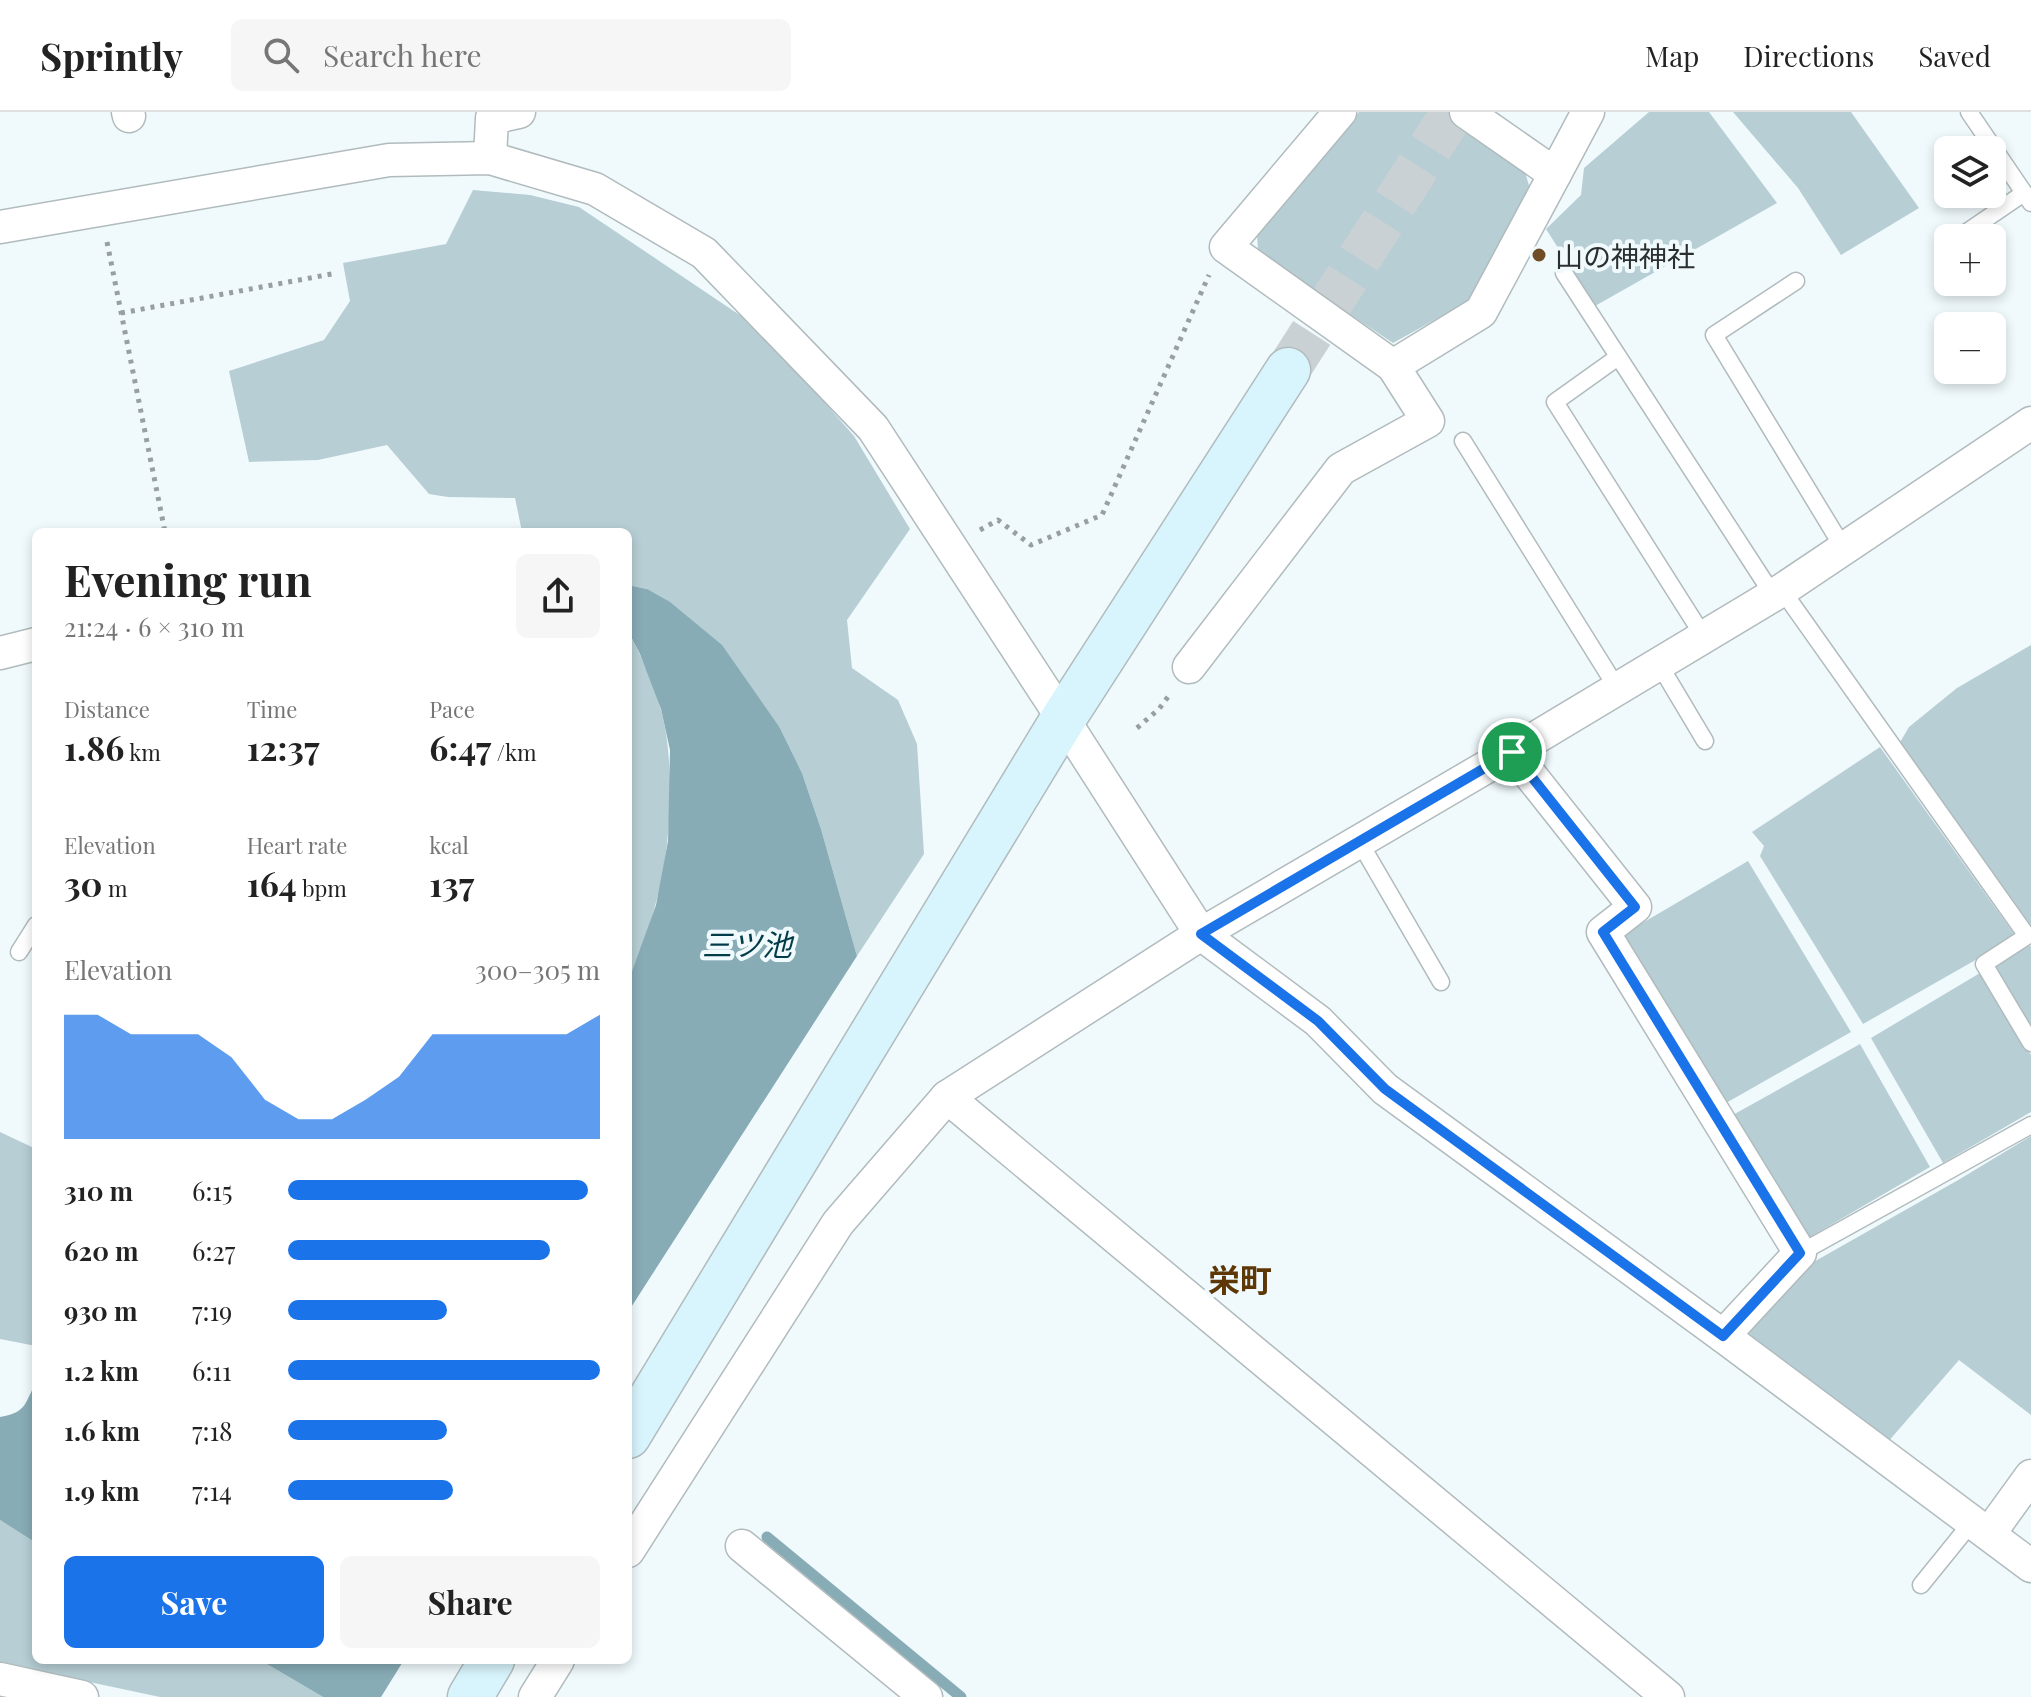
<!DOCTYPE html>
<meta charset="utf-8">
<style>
:root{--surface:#fff;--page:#f6f6f6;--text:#222;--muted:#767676;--line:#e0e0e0;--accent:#1a73e8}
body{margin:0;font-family:"Playfair Display","Noto Sans JP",serif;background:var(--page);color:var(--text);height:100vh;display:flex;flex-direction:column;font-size:30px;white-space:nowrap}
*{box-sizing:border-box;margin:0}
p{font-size:26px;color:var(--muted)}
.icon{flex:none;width:44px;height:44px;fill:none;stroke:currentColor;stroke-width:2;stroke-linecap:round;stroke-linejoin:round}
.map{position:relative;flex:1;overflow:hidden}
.details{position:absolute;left:32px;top:416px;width:600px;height:1136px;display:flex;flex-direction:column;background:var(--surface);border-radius:12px;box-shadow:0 4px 12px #0003}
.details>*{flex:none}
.tools{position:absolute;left:1934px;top:24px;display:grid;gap:16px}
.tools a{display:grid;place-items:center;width:72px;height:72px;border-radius:12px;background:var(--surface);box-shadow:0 4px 12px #0003;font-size:40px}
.pin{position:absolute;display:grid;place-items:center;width:68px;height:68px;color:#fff;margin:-34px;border:4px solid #fff;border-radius:50%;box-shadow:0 2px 8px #0007}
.round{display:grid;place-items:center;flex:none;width:84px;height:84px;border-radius:12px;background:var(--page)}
.head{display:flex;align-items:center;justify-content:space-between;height:136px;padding:0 32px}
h1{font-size:44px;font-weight:700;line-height:60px}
.figures{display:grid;grid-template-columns:repeat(3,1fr);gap:12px;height:136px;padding:8px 32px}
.figures div{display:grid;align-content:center}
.figures b{font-size:34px;font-weight:700}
.figures small{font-size:22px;font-weight:400}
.figures p{font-size:22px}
.chart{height:224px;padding:16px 32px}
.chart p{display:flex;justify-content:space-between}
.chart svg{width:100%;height:144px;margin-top:8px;fill:var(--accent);opacity:.7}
.cta{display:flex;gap:16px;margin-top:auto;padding:16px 32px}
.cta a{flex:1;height:92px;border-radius:12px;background:var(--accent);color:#fff;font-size:32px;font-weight:700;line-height:92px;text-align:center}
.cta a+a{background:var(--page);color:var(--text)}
ul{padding:0 32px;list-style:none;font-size:26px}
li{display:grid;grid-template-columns:128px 96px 1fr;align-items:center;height:60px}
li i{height:20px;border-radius:10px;background:var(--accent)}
header{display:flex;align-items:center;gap:48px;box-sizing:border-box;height:112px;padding:0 40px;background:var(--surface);border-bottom:2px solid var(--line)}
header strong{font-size:38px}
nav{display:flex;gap:44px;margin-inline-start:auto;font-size:28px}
.search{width:560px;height:72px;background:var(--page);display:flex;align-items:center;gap:20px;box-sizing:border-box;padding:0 28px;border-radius:12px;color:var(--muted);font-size:30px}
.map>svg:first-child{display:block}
.green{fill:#b6ced4}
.water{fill:#88acb6}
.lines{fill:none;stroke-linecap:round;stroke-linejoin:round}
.stream{stroke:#88acb6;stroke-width:11}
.secondary-tunnel{stroke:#c9d1d4;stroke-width:44;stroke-dasharray:44 22;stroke-linecap:butt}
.lane-casing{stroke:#b1bbbd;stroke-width:19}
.street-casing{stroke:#b1bbbd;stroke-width:35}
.secondary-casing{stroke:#b1bbbd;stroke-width:47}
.path{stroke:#989fa1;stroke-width:5;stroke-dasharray:4 6;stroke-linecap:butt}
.lane{stroke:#fff;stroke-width:16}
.street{stroke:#fff;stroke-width:32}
.secondary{stroke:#d8f4fc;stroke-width:44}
.route-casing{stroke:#fff;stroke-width:16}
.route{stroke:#1a73e8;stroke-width:10}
.poi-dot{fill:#704d27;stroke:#f0fafd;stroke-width:3}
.labels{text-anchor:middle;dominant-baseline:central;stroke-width:8;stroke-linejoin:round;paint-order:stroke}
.poi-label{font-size:28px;fill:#2b2f30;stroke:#f0fafd;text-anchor:start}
.water-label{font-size:30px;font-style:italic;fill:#023c48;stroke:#f0fafd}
.quarter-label{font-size:32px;font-weight:bold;fill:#5d3705;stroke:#f0fafd}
</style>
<header>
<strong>Sprintly</strong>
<div class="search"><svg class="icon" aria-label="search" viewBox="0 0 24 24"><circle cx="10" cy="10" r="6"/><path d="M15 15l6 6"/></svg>Search here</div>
<nav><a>Map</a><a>Directions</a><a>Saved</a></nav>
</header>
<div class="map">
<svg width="2031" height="1585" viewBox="0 0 2031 1585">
<rect width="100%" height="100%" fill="#f0fafd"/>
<!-- green -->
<g class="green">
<polygon points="1359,0 1437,0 1525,60 1531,80 1469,189 1393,231 1258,141 1257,120"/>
<polygon points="1649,0 1709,0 1777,91 1595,194 1546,117 1581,83 1584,56"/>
<polygon points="1733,0 1851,0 1919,96 1841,143 1798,76"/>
<polygon points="473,78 530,83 579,95 759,216 854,324 910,417 847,508 852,556 898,588 917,632 924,742 857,844 821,717 802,661 780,616 647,477 628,473 628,420 522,420 515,386 448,385 429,382 387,333 318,348 249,350 229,259 324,228 350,189 343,151 446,132"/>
<path d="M628,519c13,25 26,52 33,79 15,54 10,143 -6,196 -7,26 -18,51 -27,76z"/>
<polygon points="2031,533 2031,818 1899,632 1909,615 1957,576"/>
<polygon points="1880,635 2016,825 1863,912 1760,744 1764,734 1752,720"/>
<polygon points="1748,749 1851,920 1726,991 1622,823"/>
<polygon points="2028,831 2031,835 2031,918 1992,853"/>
<polygon points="1980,861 2031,943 2031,1000 1943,1051 1871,926"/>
<polygon points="1860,932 1930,1055 1805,1128 1731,1004"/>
<polygon points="0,1020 36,1037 36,1234 0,1227"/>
<polygon points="2031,1024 2031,1303 1959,1248 1887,1331 1750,1232 1749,1220 1796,1160 1960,1067"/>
<polygon points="0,1408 36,1431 36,1548 260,1548 323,1585 160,1585 0,1551"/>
</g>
<!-- water -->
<g class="water">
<polygon points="628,473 647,477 670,490 722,533 780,616 802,661 821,717 857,844 628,1200 628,870 656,793 668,729 670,638 661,597 640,542 628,519"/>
<path d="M36,1271v160l-36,-23v-103c28,-5 24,-14 36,-34z"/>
<polygon points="260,1548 404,1548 381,1585 323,1585"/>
</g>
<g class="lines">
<!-- stream -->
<polyline class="stream" points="767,1425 961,1585"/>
<!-- secondary-tunnel -->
<polyline class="secondary-tunnel" points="1288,258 1453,0"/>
<defs>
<g id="lane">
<polyline points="1969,0 2031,91"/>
<polyline points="1958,126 2024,81"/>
<polyline points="1947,133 1948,133"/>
<polyline points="1564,161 1773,483"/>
<polyline points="1796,169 1714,223 1844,437"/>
<polyline points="1618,245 1555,290 1704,525"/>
<polyline points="1463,329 1617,576"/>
<polyline points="1782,478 2027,824 1984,852 2031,931"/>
<polyline points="1659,552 1705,629"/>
<polyline points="1359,729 1441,870"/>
<polyline points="19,840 36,813"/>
<polyline points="1800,1141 2031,1013"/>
<polyline points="1921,1473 1972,1410"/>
</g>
<g id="street">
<polyline points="128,0 129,4"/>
<polyline points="1340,0 1226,135 1393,254"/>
<polyline points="1466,0 1555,62 1588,0"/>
<polyline points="490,46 492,6 519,0"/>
<polyline points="0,115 389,48 490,46 595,77 704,141 873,316 1063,607 1201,822 1318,909 1385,977 1723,1224 2031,1454"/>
<polyline points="0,541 36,532"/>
<polyline points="1189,555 1341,357 1428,309 1393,254 1481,200 1555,62"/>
<polyline points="1512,640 1635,795 1603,820 1800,1141 1723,1224"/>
<polyline points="947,985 1668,1585"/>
<polyline points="1989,1422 2031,1364"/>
<polyline points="742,1434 926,1585"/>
<polyline points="628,1439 838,1111 947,985 1201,822 1512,640 1782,478 2031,311"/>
<polyline points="0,1567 82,1585"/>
<polyline points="535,1585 558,1548"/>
</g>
<g id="secondary">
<polyline points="628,1324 1063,607 1288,258"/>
<polyline points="470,1585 492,1548"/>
</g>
</defs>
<!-- lane casing -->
<use href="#lane" class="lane-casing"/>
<!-- street casing -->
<use href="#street" class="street-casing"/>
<!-- secondary casing -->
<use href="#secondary" class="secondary-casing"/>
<!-- path -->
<g class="path">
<polyline points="107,130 165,420"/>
<polyline points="121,201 337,161"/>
<polyline points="980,418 998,408 1031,433 1102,403 1209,163"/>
<polyline points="1137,616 1159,597 1170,582"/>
</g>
<!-- lane -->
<use href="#lane" class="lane"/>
<!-- street -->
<use href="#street" class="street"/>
<!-- secondary -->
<use href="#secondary" class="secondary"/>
</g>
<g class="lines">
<defs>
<polygon id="route" points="1512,640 1635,795 1603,820 1800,1141 1723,1224 1385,977 1318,909 1201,822"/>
</defs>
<!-- route casing -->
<use href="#route" class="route-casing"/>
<!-- route -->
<use href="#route" class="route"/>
</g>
<!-- markers -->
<circle class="poi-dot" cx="1539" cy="143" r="8"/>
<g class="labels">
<!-- poi labels -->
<g class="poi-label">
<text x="1555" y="143">山の神神社</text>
</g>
<!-- water labels -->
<g class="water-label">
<text x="747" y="832">三ツ池</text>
</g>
<!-- quarter labels -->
<g class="quarter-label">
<text x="1240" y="1166">栄町</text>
</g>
</g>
</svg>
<div class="tools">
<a><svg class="icon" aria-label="layers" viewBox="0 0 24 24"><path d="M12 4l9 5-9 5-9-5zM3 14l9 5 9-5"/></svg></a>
<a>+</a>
<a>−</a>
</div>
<div class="pin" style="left:1512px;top:640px;background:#1e9e55"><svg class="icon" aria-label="arrive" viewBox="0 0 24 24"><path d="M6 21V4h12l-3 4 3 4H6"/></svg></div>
<section class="details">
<div class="head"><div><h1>Evening run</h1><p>21:24 · 6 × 310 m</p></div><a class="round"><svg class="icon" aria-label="share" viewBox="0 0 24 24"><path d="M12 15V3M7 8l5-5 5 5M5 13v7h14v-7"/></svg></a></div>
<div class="figures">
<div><p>Distance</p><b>1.86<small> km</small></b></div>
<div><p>Time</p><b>12:37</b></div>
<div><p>Pace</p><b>6:47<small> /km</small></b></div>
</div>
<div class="figures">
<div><p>Elevation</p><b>30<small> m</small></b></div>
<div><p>Heart rate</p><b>164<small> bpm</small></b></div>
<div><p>kcal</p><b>137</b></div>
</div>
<div class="chart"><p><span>Elevation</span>300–305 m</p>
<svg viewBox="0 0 160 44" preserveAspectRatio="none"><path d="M0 44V6L10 6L20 12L30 12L40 12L50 19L60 32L70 38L80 38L90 32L100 25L110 12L120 12L130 12L140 12L150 12L160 6V44z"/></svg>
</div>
<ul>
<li><b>310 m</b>6:15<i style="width:96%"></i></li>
<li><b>620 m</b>6:27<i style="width:84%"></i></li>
<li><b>930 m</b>7:19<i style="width:51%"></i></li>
<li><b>1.2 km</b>6:11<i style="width:100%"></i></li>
<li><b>1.6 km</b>7:18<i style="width:51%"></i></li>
<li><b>1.9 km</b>7:14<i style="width:53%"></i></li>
</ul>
<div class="cta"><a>Save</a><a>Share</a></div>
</section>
</div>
